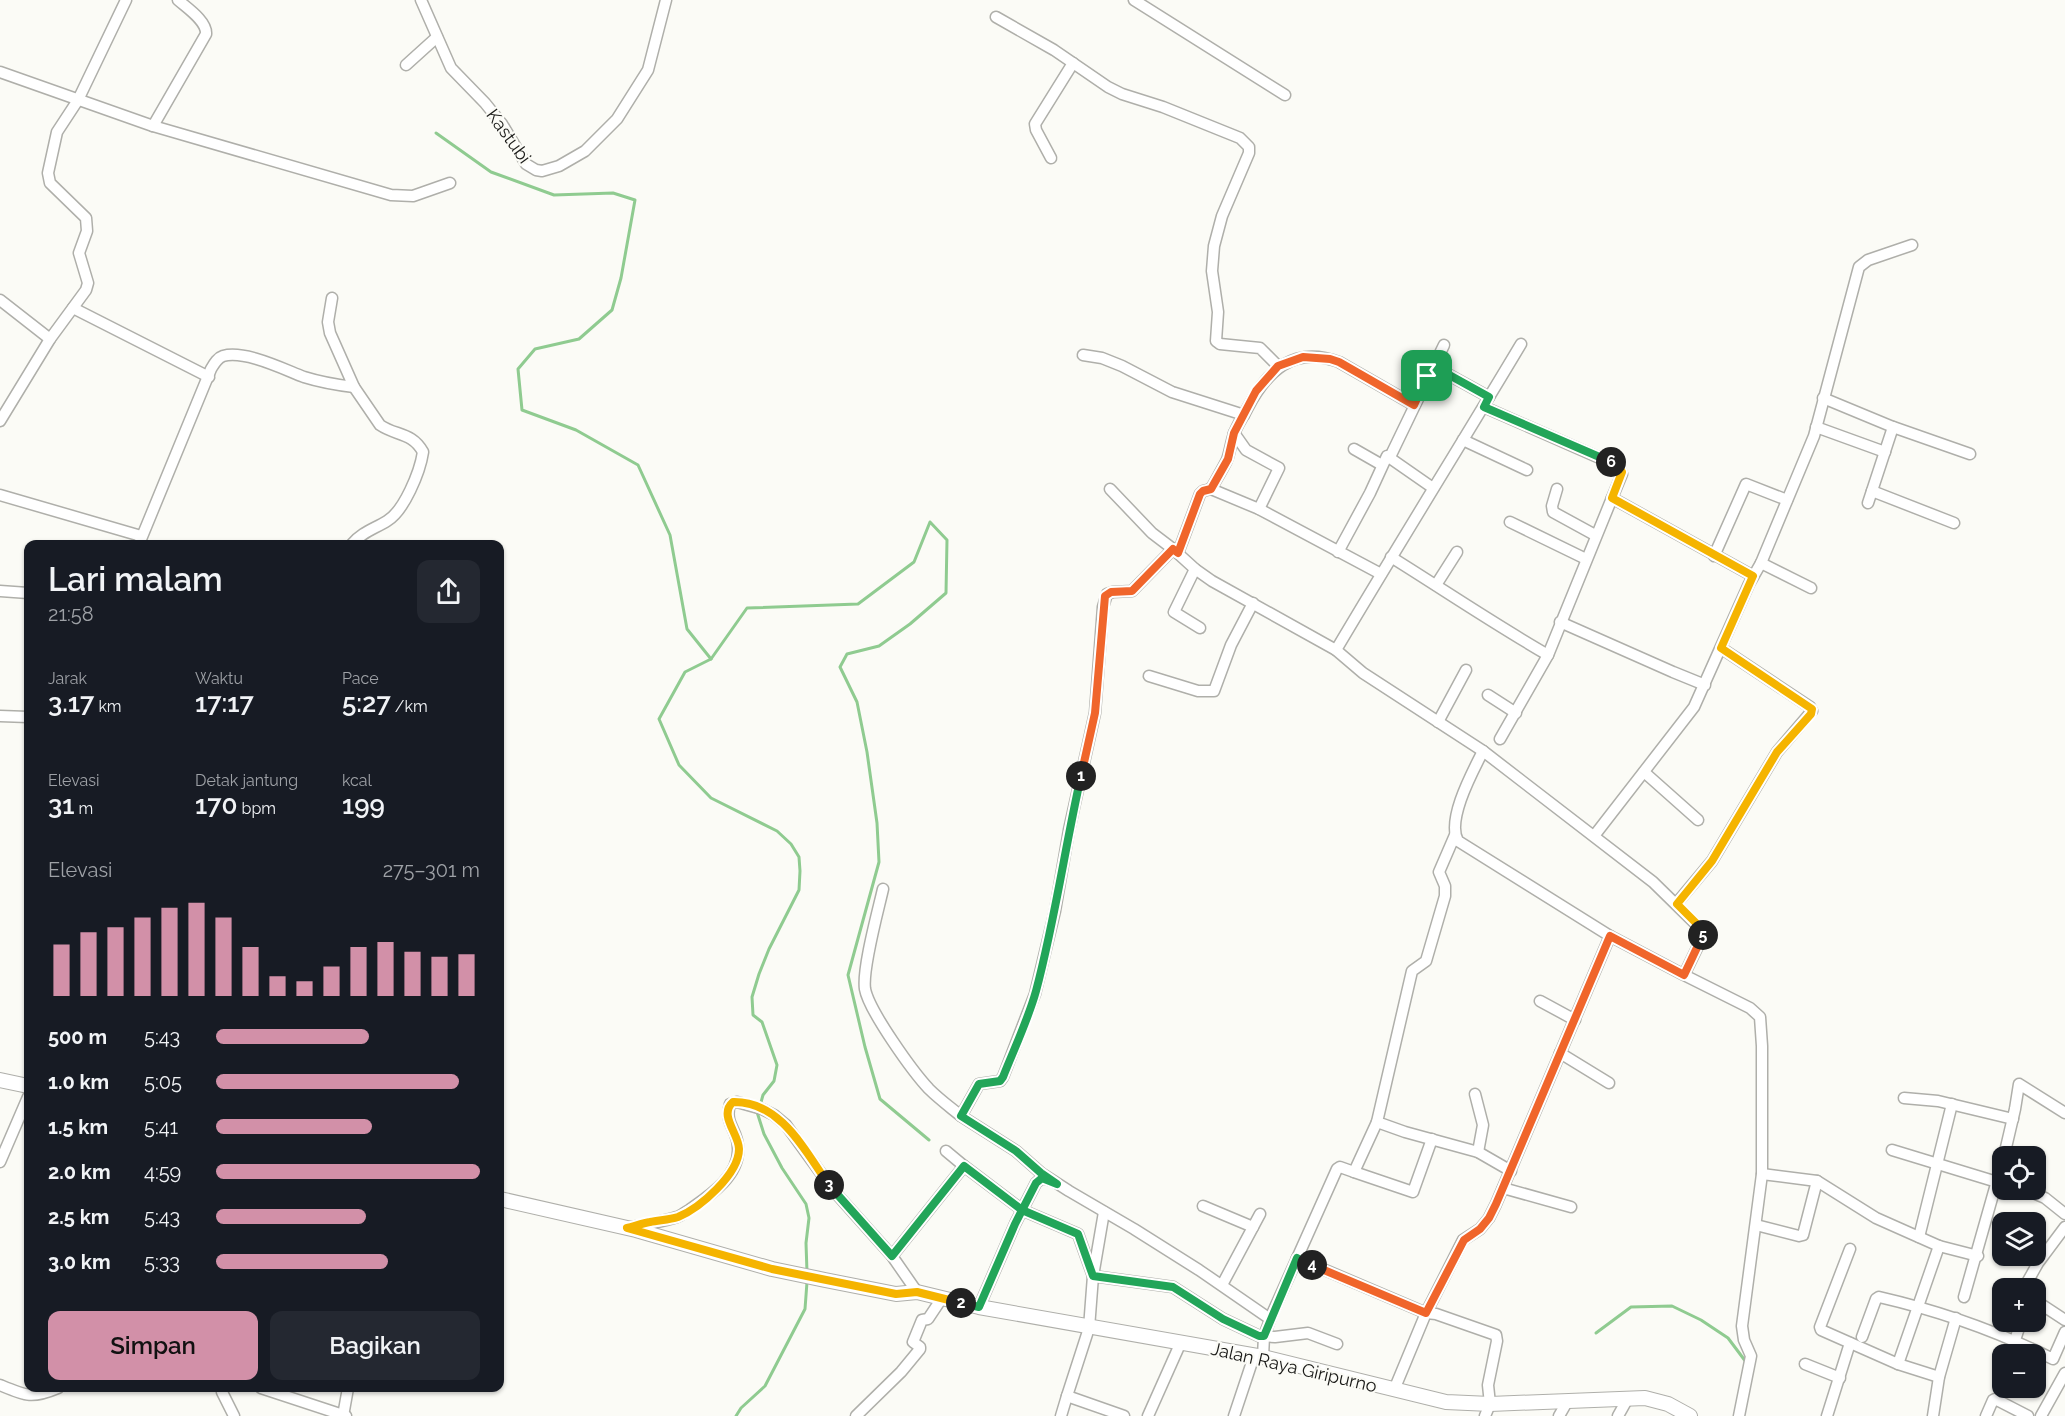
<!DOCTYPE html>
<html lang="id">
<meta charset="utf-8">
<style>
:root{--surface:#171b24;--page:#242831;--text:#f1f3f6;--muted:#9ea1a6;--accent:#d290a8}
body{margin:0;font-family:Raleway,sans-serif;background:var(--page);color:var(--text);height:100vh;display:flex;flex-direction:column;font-size:22px;white-space:nowrap}
*{box-sizing:border-box;margin:0}
p{font-size:20px;color:var(--muted)}
.icon{flex:none;width:33px;height:33px;fill:none;stroke:currentColor;stroke-width:2;stroke-linecap:round;stroke-linejoin:round}
.map{position:relative;flex:1;overflow:hidden}
.panel{position:absolute;left:24px;top:540px;width:480px;height:852px;display:flex;flex-direction:column;background:var(--surface);border-radius:12px;box-shadow:0 2px 4px #0004}
.panel>*{flex:none}
.controls{position:absolute;left:1992px;top:1146px;display:grid;gap:12px}
.controls a{display:grid;place-items:center;width:54px;height:54px;border-radius:12px;background:var(--surface);box-shadow:0 2px 4px #0004;font-size:30px}
.pin{position:absolute;display:grid;place-items:center;width:51px;height:51px;color:#fff;margin:-26px;border-radius:12px;box-shadow:0 3px 9px #0006}
.km{position:absolute;width:30px;height:30px;margin:-15px;border-radius:50%;background:#222;color:#fff;font-size:16px;line-height:30px;text-align:center}
.round{display:grid;place-items:center;flex:none;width:63px;height:63px;border-radius:12px;background:var(--page)}
.head{display:flex;align-items:center;justify-content:space-between;height:102px;padding:0 24px}
h1{font-size:33px;font-weight:600;line-height:45px}
.figures{display:grid;grid-template-columns:repeat(3,1fr);gap:9px;height:102px;padding:6px 24px}
.figures div{display:grid;align-content:center}
.figures b{font-size:26px;font-weight:600}
.figures small{font-size:16px;font-weight:400}
.figures p{font-size:16px}
.chart{height:168px;padding:12px 24px}
.chart p{display:flex;justify-content:space-between}
.chart svg{width:100%;height:108px;margin-top:6px;stroke:var(--accent);stroke-width:6}
.button{display:flex;gap:12px;margin-top:auto;padding:12px 24px}
.button a{flex:1;height:69px;border-radius:12px;background:var(--accent);color:#111;font-size:24px;font-weight:600;line-height:69px;text-align:center}
.button a+a{background:var(--page);color:var(--text)}
ul{padding:0 24px;list-style:none;font-size:20px}
li{display:grid;grid-template-columns:96px 72px 1fr;align-items:center;height:45px}
li i{height:15px;border-radius:8px;background:var(--accent)}
.map>svg:first-child{display:block}
.lines{fill:none;stroke-linecap:round;stroke-linejoin:round}
.stream{stroke:#8fcb90;stroke-width:3}
.street-casing{stroke:#afafaa;stroke-width:13}
.secondary-casing{stroke:#afafaa;stroke-width:16}
.street{stroke:#fff;stroke-width:10}
.secondary{stroke:#fff;stroke-width:14}
.split-1-casing{stroke:#fff;stroke-width:12}
.split-2-casing{stroke:#fff;stroke-width:12}
.split-3-casing{stroke:#fff;stroke-width:12}
.split-4-casing{stroke:#fff;stroke-width:12}
.split-5-casing{stroke:#fff;stroke-width:12}
.split-6-casing{stroke:#fff;stroke-width:12}
.split-7-casing{stroke:#fff;stroke-width:12}
.split-1{stroke:#f0652b;stroke-width:8}
.split-2{stroke:#22a559;stroke-width:8}
.split-3{stroke:#f5b400;stroke-width:8}
.split-4{stroke:#22a559;stroke-width:8}
.split-5{stroke:#f0652b;stroke-width:8}
.split-6{stroke:#f5b400;stroke-width:8}
.split-7{stroke:#22a559;stroke-width:8}
.labels{text-anchor:middle;dominant-baseline:central;stroke-width:4.5;stroke-linejoin:round;paint-order:stroke}
.street-label{font-size:18px;fill:#191917;stroke:#fbfbf6}
</style>
<div class="map">
<svg width="2065" height="1416" viewBox="0 0 2065 1416">
<rect width="100%" height="100%" fill="#fbfbf6"/>
<g class="lines">
<!-- stream -->
<g class="stream">
<polyline points="436,133 491,172 554,195 613,193 635,200 621,278 612,310 579,339 535,349 518,369 522,410 576,430 638,465 670,535 687,629 711,659 747,608 858,604 914,562 930,522 947,540 946,593 910,624 879,646 847,654 840,667 857,702 867,752 877,823 879,862 848,975 865,1047 880,1099 929,1140"/>
<polyline points="711,659 685,672 659,719 679,765 711,798 777,831 791,844 799,857 800,871 799,890 769,949 759,974 752,997 753,1015 762,1022 777,1065 774,1081 763,1095 760,1106"/>
<polyline points="757,1112 764,1134 782,1168 806,1204 809,1218 806,1243 807,1272"/>
<polyline points="1596,1333 1631,1307 1672,1306 1701,1320 1728,1338 1746,1362"/>
<polyline points="736,1416 741,1408 765,1386 805,1309 807,1282"/>
</g>
<defs>
<g id="street">
<polyline points="421,0 451,68 485,103 502,124 526,164 536,170 542,171 559,166 585,151 617,119 648,70 666,0"/>
<polyline points="1134,0 1285,95"/>
<polyline points="996,17 1054,50 1108,87 1122,94 1163,107 1240,138 1249,147 1249,153 1222,216 1214,246 1212,271 1218,312 1216,341 1220,344 1260,348 1278,366"/>
<polyline points="406,65 437,37"/>
<polyline points="0,72 153,126 391,195 413,196 450,183"/>
<path d="M153,126l53,-92c1,-13 -19,-26 -28,-34"/>
<polyline points="1051,158 1036,130 1035,124 1073,63"/>
<polyline points="0,300 50,339"/>
<polyline points="73,308 209,377"/>
<polyline points="1083,355 1102,358 1122,366 1172,392 1244,415"/>
<polyline points="1433,366 1489,397"/>
<polyline points="1823,398 1893,427"/>
<polyline points="1484,407 1618,466 1622,474 1612,498"/>
<polyline points="0,421 50,339 86,290 88,283 79,253 87,231 86,218 50,183 48,173 57,132 78,100 126,0"/>
<polyline points="1816,427 1885,452"/>
<polyline points="1234,433 1246,450 1279,468 1259,509"/>
<polyline points="1463,440 1527,470"/>
<polyline points="1354,449 1382,465"/>
<polyline points="1390,457 1444,345"/>
<polyline points="1110,489 1152,533 1173,549"/>
<path d="M1211,489c5,-9 11,-19 16,-29 3,-8 4,-18 7,-26 3,-9 9,-17 13,-25 20,-38 46,-64 92,-47l75,43"/>
<polyline points="1557,489 1552,506 1553,512 1595,535"/>
<polyline points="1872,491 1954,523"/>
<polyline points="0,495 141,536"/>
<polyline points="1868,503 1893,427 1970,454"/>
<polyline points="1510,522 1586,559"/>
<path d="M139,544l72,-175c3,-5 6,-11 12,-13 22,-6 60,13 81,21 16,5 33,8 50,10l-24,-54 -2,-11 4,-24"/>
<path d="M352,544c10,-12 22,-15 35,-23 17,-10 33,-49 36,-69 -11,-20 -27,-16 -43,-27l-26,-38"/>
<polyline points="1338,552 1370,493 1387,456 1433,488"/>
<polyline points="1178,553 1200,494 1203,491 1211,489 1259,509 1381,574"/>
<polyline points="1714,556 1746,484 1787,500"/>
<path d="M1391,557c53,33 103,67 157,98"/>
<polyline points="1761,563 1811,588"/>
<polyline points="1195,569 1174,612 1200,628"/>
<polyline points="1436,585 1457,552"/>
<polyline points="0,591 28,593"/>
<polyline points="1560,622 1673,672 1705,685"/>
<polyline points="1149,676 1198,691 1214,691 1231,645 1253,603"/>
<polyline points="1488,695 1516,713"/>
<polyline points="0,716 28,717"/>
<polyline points="1438,722 1466,670"/>
<polyline points="1500,739 1548,655 1612,498 1753,576"/>
<path d="M1483,751l-120,-78 -27,-23c61,-103 124,-204 185,-306"/>
<polyline points="1644,772 1698,820"/>
<polyline points="1455,835 1439,872 1445,886 1445,896 1426,961 1412,971 1377,1122 1405,1132 1478,1152 1511,1171"/>
<polyline points="1594,836 1694,707 1749,584 1761,563 1814,436 1859,267 1868,260 1912,245"/>
<path d="M883,889c-5,22 -21,80 -18,100 4,22 48,83 64,100 10,10 21,18 32,27"/>
<polyline points="1676,904 1712,861 1777,752 1812,711 1810,707 1721,648"/>
<path d="M1684,975l-74,-39 -152,-95c-12,-21 15,-70 25,-90l170,131 50,49 -2,9 -17,35 66,33 10,9 2,29v128l-20,152 2,14 7,16 -12,60"/>
<polyline points="1540,1001 1575,1020"/>
<polyline points="1560,1053 1609,1083"/>
<polyline points="1475,1094 1483,1125 1478,1152"/>
<polyline points="1904,1098 1938,1101 2013,1119"/>
<polyline points="1892,1150 1997,1182"/>
<polyline points="946,1151 964,1166"/>
<polyline points="2004,1156 2015,1109 2019,1084 2065,1113"/>
<polyline points="0,1162 28,1097"/>
<polyline points="1354,1172 1413,1192 1432,1139"/>
<polyline points="1762,1174 1817,1181 1876,1218 1939,1246 1978,1256"/>
<polyline points="1503,1188 1571,1207"/>
<polyline points="2026,1190 2045,1198 2065,1214"/>
<polyline points="1203,1206 1253,1227"/>
<polyline points="1104,1212 1093,1276 1089,1328 1067,1396 1124,1416"/>
<polyline points="1756,1225 1799,1236 1803,1235 1817,1181"/>
<path d="M628,1228c15,-4 34,-6 49,-11 4,-1 8,-5 12,-7 20,-14 51,-34 49,-62 0,-19 -14,-23 -8,-44l7,-2 25,7 12,6 12,10 47,65 59,66 25,36"/>
<polyline points="1919,1237 1952,1104"/>
<polyline points="1850,1249 1820,1327 1821,1330 1898,1364 1939,1246"/>
<polyline points="892,1256 964,1166 1022,1210 1078,1234 1093,1276 1173,1287 1223,1319 1259,1336 1275,1337 1308,1333 1337,1344"/>
<polyline points="1297,1258 1426,1313 1436,1314 1496,1335 1497,1341 1488,1385 1490,1404 1485,1416"/>
<polyline points="1222,1285 1260,1214"/>
<polyline points="2024,1288 2038,1263 2065,1227"/>
<polyline points="1964,1297 2002,1163"/>
<polyline points="2036,1301 2065,1320"/>
<polyline points="979,1307 1015,1224 1036,1183 1042,1178 1049,1180"/>
<polyline points="1270,1319 1199,1270 1134,1229 1069,1191 1041,1173 1016,1151 961,1116 979,1084 1000,1081 1003,1077 1035,994 1055,911 1069,830 1095,713 1103,607 1107,594 1113,592 1132,591 1173,549 1195,569 1212,581 1336,650"/>
<path d="M1862,1337l14,-38 3,-2c61,14 118,34 174,62l12,-27"/>
<polyline points="2015,1340 2021,1322"/>
<polyline points="1263,1357 1264,1336 1273,1312 1337,1169 1340,1167 1354,1172 1377,1122"/>
<polyline points="1805,1364 1840,1378"/>
<polyline points="1898,1364 1939,1377"/>
<path d="M0,1385c26,11 32,14 58,3"/>
<polyline points="261,1388 346,1416"/>
<polyline points="1394,1390 1426,1313 1463,1240 1480,1229 1489,1218 1496,1204 1610,936"/>
<polyline points="222,1392 234,1416"/>
<polyline points="343,1416 348,1388"/>
<polyline points="856,1416 901,1372 920,1349 920,1347 913,1342 922,1320 928,1319 942,1298"/>
<polyline points="1061,1416 1067,1396"/>
<polyline points="1148,1416 1181,1342"/>
<polyline points="1234,1416 1254,1356"/>
<polyline points="1559,1416 1567,1402"/>
<polyline points="1618,1416 1628,1398"/>
<polyline points="1827,1416 1850,1343"/>
<polyline points="1933,1416 1939,1377 1956,1318"/>
<polyline points="1986,1416 1993,1400 1995,1399 2028,1416"/>
<polyline points="2041,1416 2065,1373"/>
</g>
<g id="secondary">
<polyline points="0,1080 28,1086"/>
<polyline points="500,1199 636,1230 772,1269 825,1280 896,1294 917,1292 979,1307 1263,1357 1446,1402 1490,1404 1645,1398 1668,1404 1690,1416"/>
</g>
</defs>
<!-- street casing -->
<use href="#street" class="street-casing"/>
<!-- secondary casing -->
<use href="#secondary" class="secondary-casing"/>
<!-- street -->
<use href="#street" class="street"/>
<!-- secondary -->
<use href="#secondary" class="secondary"/>
</g>
<g class="lines">
<defs>
<polyline id="split-1" points="1081,776 1095,713 1105,596 1111,592 1132,591 1173,549 1178,553 1200,494 1203,491 1211,489 1228,459 1234,433 1256,391 1278,366 1303,357 1330,359 1339,362 1414,405 1427,376"/>
<path id="split-2" d="M961,1303l18,4 36,-83 21,-41 6,-5 15,6 -16,-11 -25,-22 -55,-35 18,-32 21,-3 3,-4c11,-28 25,-57 33,-86 19,-71 29,-144 45,-215"/>
<path id="split-3" d="M829,1185c-24,-34 -48,-84 -96,-83 -15,13 6,32 6,47 0,25 -39,59 -61,68 -9,3 -19,3 -28,5 -7,1 -15,4 -23,6l145,41 124,25 21,-2 44,11"/>
<polyline id="split-4" points="829,1185 892,1256 964,1166 1022,1210 1078,1234 1093,1276 1173,1287 1223,1319 1259,1336 1264,1336 1297,1258 1312,1265"/>
<polyline id="split-5" points="1312,1265 1426,1313 1464,1240 1480,1229 1489,1218 1496,1204 1610,936 1684,975 1703,935"/>
<polyline id="split-6" points="1611,462 1618,466 1622,472 1612,498 1753,576 1721,648 1812,709 1811,714 1777,752 1712,861 1677,904 1701,928 1703,935"/>
<polyline id="split-7" points="1427,376 1433,366 1489,397 1484,407 1611,462"/>
</defs>
<!-- split-1 casing -->
<use href="#split-1" class="split-1-casing"/>
<!-- split-2 casing -->
<use href="#split-2" class="split-2-casing"/>
<!-- split-3 casing -->
<use href="#split-3" class="split-3-casing"/>
<!-- split-4 casing -->
<use href="#split-4" class="split-4-casing"/>
<!-- split-5 casing -->
<use href="#split-5" class="split-5-casing"/>
<!-- split-6 casing -->
<use href="#split-6" class="split-6-casing"/>
<!-- split-7 casing -->
<use href="#split-7" class="split-7-casing"/>
<!-- split-1 -->
<use href="#split-1" class="split-1"/>
<!-- split-2 -->
<use href="#split-2" class="split-2"/>
<!-- split-3 -->
<use href="#split-3" class="split-3"/>
<!-- split-4 -->
<use href="#split-4" class="split-4"/>
<!-- split-5 -->
<use href="#split-5" class="split-5"/>
<!-- split-6 -->
<use href="#split-6" class="split-6"/>
<!-- split-7 -->
<use href="#split-7" class="split-7"/>
</g>
<g class="labels">
<!-- street labels -->
<g class="street-label">
<text transform="translate(509 136) rotate(54)">Kastubi</text>
<text transform="translate(1294 1367) rotate(13)">Jalan Raya Giripurno</text>
</g>
</g>
</svg>
<div class="controls">
<a><svg class="icon" aria-label="locate" viewBox="0 0 24 24"><circle cx="12" cy="12" r="6"/><path d="M12 2v4M12 18v4M2 12h4M18 12h4"/></svg></a>
<a><svg class="icon" aria-label="layers" viewBox="0 0 24 24"><path d="M12 4l9 5-9 5-9-5zM3 14l9 5 9-5"/></svg></a>
<a>+</a>
<a>−</a>
</div>
<div class="pin" style="left:1427px;top:376px;background:#1e9e55"><svg class="icon" aria-label="arrive" viewBox="0 0 24 24"><path d="M6 21V4h12l-3 4 3 4H6"/></svg></div>
<b class="km" style="left:1081px;top:776px">1</b>
<b class="km" style="left:961px;top:1303px">2</b>
<b class="km" style="left:829px;top:1185px">3</b>
<b class="km" style="left:1312px;top:1265px">4</b>
<b class="km" style="left:1703px;top:935px">5</b>
<b class="km" style="left:1611px;top:462px">6</b>
<section class="panel">
<div class="head"><div><h1>Lari malam</h1><p>21:58</p></div><a class="round"><svg class="icon" aria-label="share" viewBox="0 0 24 24"><path d="M12 15V3M7 8l5-5 5 5M5 13v7h14v-7"/></svg></a></div>
<div class="figures">
<div><p>Jarak</p><b>3.17<small> km</small></b></div>
<div><p>Waktu</p><b>17:17</b></div>
<div><p>Pace</p><b>5:27<small> /km</small></b></div>
</div>
<div class="figures">
<div><p>Elevasi</p><b>31<small> m</small></b></div>
<div><p>Detak jantung</p><b>170<small> bpm</small></b></div>
<div><p>kcal</p><b>199</b></div>
</div>
<div class="chart"><p><span>Elevasi</span>275–301 m</p>
<svg viewBox="0 0 160 44" preserveAspectRatio="none"><path d="M5 44V23M15 44V18M25 44V16M35 44V12M45 44V8M55 44V6M65 44V12M75 44V24M85 44V36M95 44V38M105 44V32M115 44V24M125 44V22M135 44V26M145 44V28M155 44V27"/></svg>
</div>
<ul>
<li><b>500 m</b>5:43<i style="width:58%"></i></li>
<li><b>1.0 km</b>5:05<i style="width:92%"></i></li>
<li><b>1.5 km</b>5:41<i style="width:59%"></i></li>
<li><b>2.0 km</b>4:59<i style="width:100%"></i></li>
<li><b>2.5 km</b>5:43<i style="width:57%"></i></li>
<li><b>3.0 km</b>5:33<i style="width:65%"></i></li>
</ul>
<div class="button"><a>Simpan</a><a>Bagikan</a></div>
</section>
</div>
